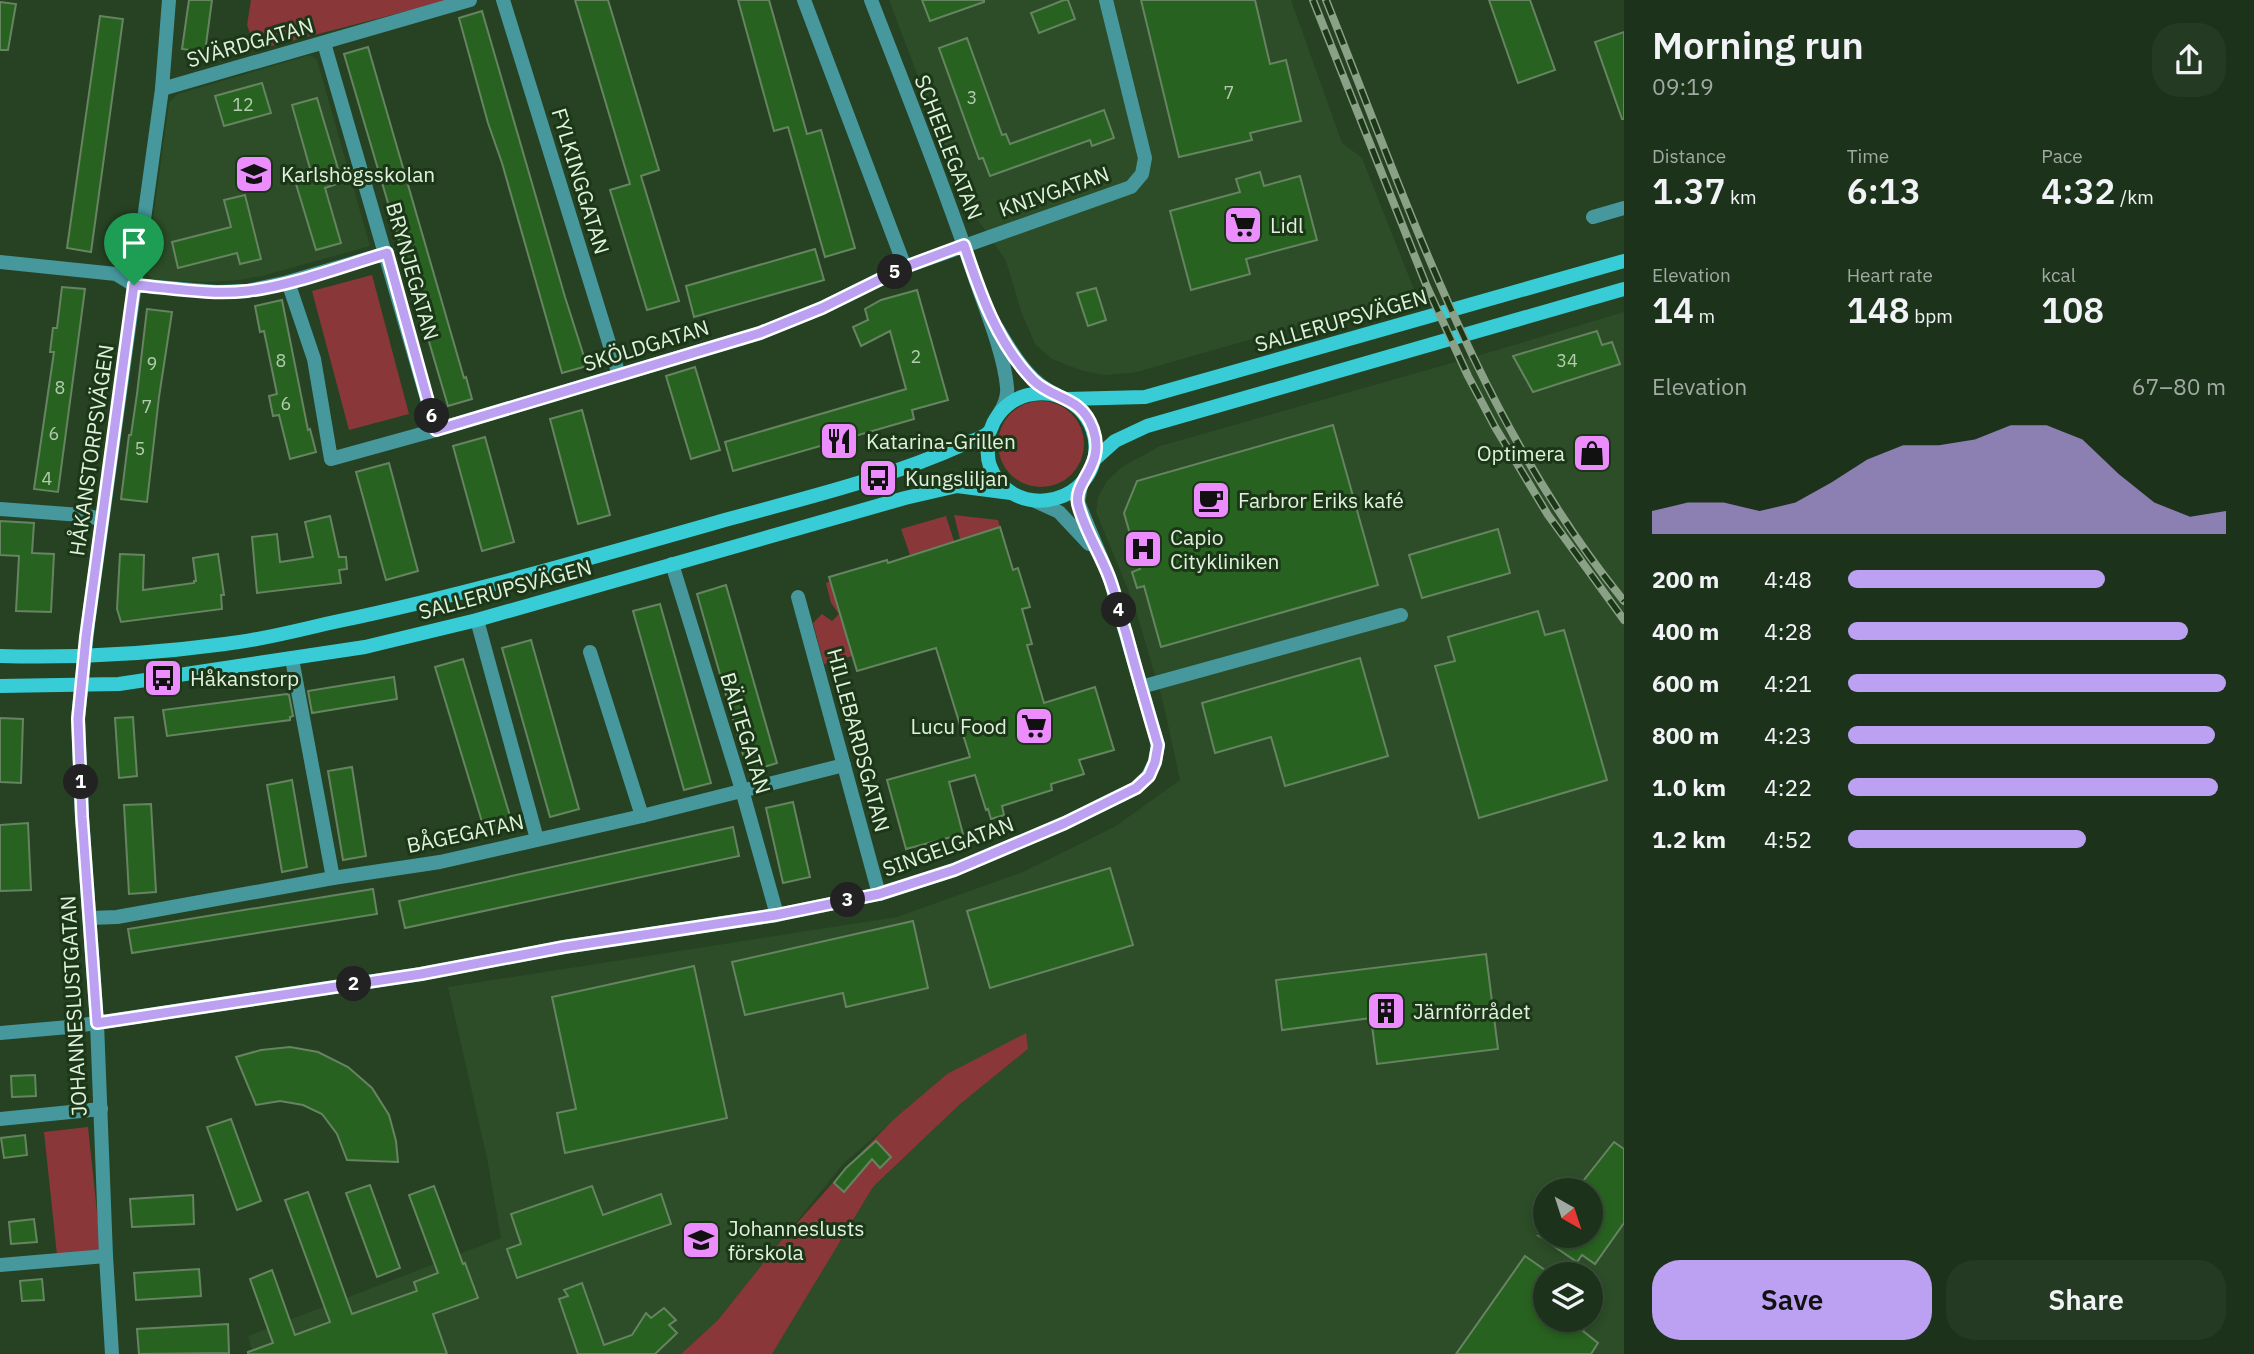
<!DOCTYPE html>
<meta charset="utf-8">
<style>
:root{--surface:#1c321a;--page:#253a23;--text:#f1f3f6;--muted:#a0aaa2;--line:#3a4d39;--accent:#bca0f2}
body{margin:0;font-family:"IBM Plex Sans",sans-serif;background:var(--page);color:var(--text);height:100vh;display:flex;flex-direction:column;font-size:26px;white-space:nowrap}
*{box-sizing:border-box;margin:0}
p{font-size:23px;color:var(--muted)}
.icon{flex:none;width:38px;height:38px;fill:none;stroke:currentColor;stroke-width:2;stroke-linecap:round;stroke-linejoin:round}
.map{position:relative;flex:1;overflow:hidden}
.side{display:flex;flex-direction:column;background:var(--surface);width:630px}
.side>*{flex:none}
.needle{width:46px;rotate:141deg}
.buttons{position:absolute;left:1533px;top:1178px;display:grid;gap:14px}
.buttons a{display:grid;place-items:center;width:70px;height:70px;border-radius:50%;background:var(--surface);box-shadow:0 4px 10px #0003,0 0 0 2px var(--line);font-size:35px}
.pin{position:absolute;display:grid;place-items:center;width:60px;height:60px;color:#fff;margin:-72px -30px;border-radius:50% 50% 50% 0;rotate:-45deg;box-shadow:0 0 7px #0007}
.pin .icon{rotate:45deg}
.km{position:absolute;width:35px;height:35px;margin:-18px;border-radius:50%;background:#222;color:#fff;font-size:19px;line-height:35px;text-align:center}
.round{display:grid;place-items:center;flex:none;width:74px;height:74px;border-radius:28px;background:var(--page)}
.head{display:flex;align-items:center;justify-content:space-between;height:119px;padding:0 28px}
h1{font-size:38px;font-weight:600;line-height:52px}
.stats{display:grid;grid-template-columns:repeat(3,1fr);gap:10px;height:119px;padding:7px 28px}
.stats div{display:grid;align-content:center}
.stats b{font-size:35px;font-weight:600}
.stats small{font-size:19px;font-weight:400}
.stats p{font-size:19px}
.chart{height:196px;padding:14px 28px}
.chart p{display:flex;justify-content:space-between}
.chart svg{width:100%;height:126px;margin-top:7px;fill:var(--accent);opacity:.7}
.cta{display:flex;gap:14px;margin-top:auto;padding:14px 28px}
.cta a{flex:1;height:80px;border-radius:28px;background:var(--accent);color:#111;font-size:28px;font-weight:600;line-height:80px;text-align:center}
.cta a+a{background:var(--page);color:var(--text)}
ul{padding:0 28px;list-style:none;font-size:23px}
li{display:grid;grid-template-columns:112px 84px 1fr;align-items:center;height:52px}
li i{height:18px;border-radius:9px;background:var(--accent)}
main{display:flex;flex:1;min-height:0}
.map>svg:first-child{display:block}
.built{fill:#2c4d27;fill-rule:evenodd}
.green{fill:#8a3739}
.building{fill:#286220;stroke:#668461;stroke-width:2}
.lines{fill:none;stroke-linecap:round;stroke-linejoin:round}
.minor{stroke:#46989d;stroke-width:14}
.secondary{stroke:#38cdd6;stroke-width:14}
.rail-casing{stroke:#8ba187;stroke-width:8}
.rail{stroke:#1c3718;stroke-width:5;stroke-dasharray:16;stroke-linecap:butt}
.route-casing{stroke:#fff;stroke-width:14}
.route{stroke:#bca0f2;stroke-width:9}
.labels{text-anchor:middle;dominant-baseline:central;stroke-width:6;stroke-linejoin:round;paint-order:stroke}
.number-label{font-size:18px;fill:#b2cdae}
.street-label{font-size:21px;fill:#e0f1dd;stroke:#1c3718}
.poi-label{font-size:21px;fill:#e0f1dd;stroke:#1c3718;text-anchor:start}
</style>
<main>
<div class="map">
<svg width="1624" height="1354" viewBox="0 0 1624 1354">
<rect width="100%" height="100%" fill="#264222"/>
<!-- built -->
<g class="built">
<polygon points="889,0 1291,0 1342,143 1362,158 1415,292 1137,372 1104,375 1080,370 1052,359 1035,344 1021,311 1006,261 965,201"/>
<polygon points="310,55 317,60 370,246 262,276 239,280 208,282 153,280 146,271 169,102 178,94"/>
<path d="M1624,312v1042h-852l101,-167 86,-82 69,-56 -81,25 -104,90 -125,156 -37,34h-428l-5,-18 253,-98 -14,-80 -39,-171 449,-70 126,-45 93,-46 64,-46 -17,-78 -29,-98 -38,-92 2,-15 9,-16 15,-14 38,-21 341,-97zM1545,1190h46v46h-46zM1545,1274h46v46h-46z"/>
</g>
<!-- green -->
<g class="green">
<polygon points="251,0 450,0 256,50 247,25"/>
<polygon points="372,275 409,414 349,430 312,291"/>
<circle cx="1041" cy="444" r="43"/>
<polygon points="954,515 998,520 1000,527 960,539"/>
<polygon points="946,516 954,541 910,555 901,529"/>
<polygon points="831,581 852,656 824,664 813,623 822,614 832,621 839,614 831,603 826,583"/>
<polygon points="1026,1033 1028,1049 959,1105 873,1187 772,1354 681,1354 718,1320 781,1241 846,1168 893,1120 947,1074"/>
<polygon points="88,1127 101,1250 57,1255 44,1132"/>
</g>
<!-- building -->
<g class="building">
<polygon points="189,0 212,0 205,52 182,49"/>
<polygon points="575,0 608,0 659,170 641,176 679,301 647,310 610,190 630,184"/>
<polygon points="738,0 769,0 807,134 821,130 855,248 825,257 788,127 774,131"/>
<polygon points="922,0 984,0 984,2 930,21"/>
<polygon points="1064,0 1068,0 1075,19 1039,33 1031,13"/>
<polygon points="1141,0 1255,0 1270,64 1286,60 1301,121 1250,133 1252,140 1179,157"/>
<polygon points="1489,0 1530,0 1555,70 1518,83"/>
<polygon points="0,2 16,4 8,50 0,50"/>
<polygon points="482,11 565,297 587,366 562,373 502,163 488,123 459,18"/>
<polygon points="100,16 123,19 91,252 67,248"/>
<polygon points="1624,32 1624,119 1622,119 1595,42"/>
<polygon points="967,38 1002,135 1006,134 1010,144 1104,110 1114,138 1092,146 1090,140 990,176 983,158 979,159 939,48"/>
<polygon points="368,47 464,378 466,377 472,399 448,406 344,54"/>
<polygon points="262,83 271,113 224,126 215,96"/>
<polygon points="317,98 342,182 325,188 341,243 316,250 296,184 313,179 292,105"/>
<polygon points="1260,172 1264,186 1300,176 1317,240 1246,259 1250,274 1191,290 1170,211 1240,192 1236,179"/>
<polygon points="245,195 261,259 240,264 237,253 178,268 172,242 231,227 224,200"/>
<polygon points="815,249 824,280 694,317 686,286"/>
<polygon points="62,287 85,289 58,492 34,489 54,352 50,352 53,328 57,328"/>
<polygon points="1096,288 1106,320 1088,326 1077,293"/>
<polygon points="917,290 948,400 912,410 914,419 733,471 725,442 906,389 890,331 861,346 853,327 868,320 865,309 881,300"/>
<polygon points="282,300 308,430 310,429 316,452 290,459 279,415 273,416 269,396 277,394 264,331 260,332 255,306"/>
<polygon points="147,309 172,312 159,397 147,502 121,499 129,435 131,435 137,394"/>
<polygon points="1597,331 1602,345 1612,342 1620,364 1533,392 1513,356"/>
<polygon points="695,367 720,450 691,459 666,376"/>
<polygon points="582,410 610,515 578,524 550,419"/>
<polygon points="1333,425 1378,585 1161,647 1144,586 1137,588 1132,572 1140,569 1124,513 1137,481"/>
<polygon points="485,437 514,542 482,551 453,446"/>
<polygon points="389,463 418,571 386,580 356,472"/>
<polygon points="330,516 339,557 346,557 347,569 339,570 341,583 257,593 252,537 277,534 280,562 313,557 305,522"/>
<polygon points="0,521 34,523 32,553 54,554 51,612 16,611 19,556 0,555"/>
<polygon points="1000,527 1013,570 1018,568 1030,607 1022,609 1032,644 1027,645 1044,703 1095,687 1114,750 1079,760 1084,774 1051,784 1052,790 1002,806 1004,815 991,819 988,809 986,810 975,775 949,782 963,834 906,849 887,780 970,757 936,648 857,671 829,577 887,560 888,563"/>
<polygon points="1498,529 1510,573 1422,598 1409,555"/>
<polygon points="120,554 144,555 143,590 194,583 194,581 196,581 193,558 218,554 224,595 221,595 222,609 121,622 117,609"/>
<polygon points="726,585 777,763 748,772 697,594"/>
<polygon points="660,604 711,783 684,790 633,611"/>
<polygon points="1538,611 1545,635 1564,630 1607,780 1479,818 1435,666 1455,661 1448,637"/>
<polygon points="531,640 579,809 550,817 502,648"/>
<polygon points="1360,658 1388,756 1285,786 1271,737 1215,753 1202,703"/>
<polygon points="463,659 513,826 486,835 435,667"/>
<polygon points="394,677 397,699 312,713 308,691"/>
<polygon points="287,694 289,695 293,716 290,717 290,720 167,736 163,710"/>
<polygon points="133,717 137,776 119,778 115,718"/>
<polygon points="0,718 23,719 21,783 0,782"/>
<polygon points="352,767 366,856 343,860 328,771"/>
<polygon points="292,780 307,867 282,872 267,785"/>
<polygon points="793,802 810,877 783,883 766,808"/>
<polygon points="151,804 156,892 129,894 124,805"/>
<polygon points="28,823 31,890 0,891 0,825"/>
<polygon points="733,827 739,856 405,928 399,901"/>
<polygon points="1110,868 1133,945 990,988 967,911"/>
<polygon points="373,889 377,914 132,953 128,929"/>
<polygon points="913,921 928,988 846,1007 843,993 745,1015 732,962"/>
<polygon points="1486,954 1498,1049 1377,1064 1371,1018 1282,1030 1276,980"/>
<polygon points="694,966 727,1118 565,1153 557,1113 576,1109 552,997"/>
<polygon points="290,1047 318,1052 348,1067 372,1088 389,1115 396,1141 398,1162 347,1160 337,1134 322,1114 303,1105 280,1101 256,1105 236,1057 261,1050"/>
<polygon points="35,1075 36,1096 12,1097 11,1076"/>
<polygon points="231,1119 261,1201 237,1210 207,1127"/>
<polygon points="25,1135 27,1155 4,1158 1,1138"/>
<polygon points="876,1141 891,1157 880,1168 872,1159 844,1192 834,1183 846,1168"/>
<polygon points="1614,1142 1624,1149 1624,1223 1595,1264 1582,1255 1577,1262 1539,1236 1591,1236 1591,1190 1576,1190"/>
<polygon points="370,1185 400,1268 377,1277 346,1193"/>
<polygon points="434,1186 463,1264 465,1263 478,1298 433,1314 447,1354 248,1354 248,1352 273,1343 250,1279 272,1270 295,1335 330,1322 285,1200 308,1192 352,1314 417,1291 414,1282 438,1273 409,1195"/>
<polygon points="592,1186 603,1215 661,1194 671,1224 517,1278 507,1249 521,1244 511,1214"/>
<polygon points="193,1195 194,1224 132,1227 130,1199"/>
<polygon points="34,1219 37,1242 11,1244 9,1222"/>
<polygon points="1525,1256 1545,1270 1545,1320 1591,1320 1583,1331 1598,1343 1591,1354 1456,1354"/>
<polygon points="199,1269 201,1296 136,1300 134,1273"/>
<polygon points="42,1279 44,1300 22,1301 20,1281"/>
<polygon points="582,1283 604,1345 632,1335 646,1313 651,1318 664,1308 676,1320 669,1325 677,1333 655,1354 578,1354 559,1299 568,1296 564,1290"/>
<polygon points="228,1324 229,1353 139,1354 137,1329"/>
</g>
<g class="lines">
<!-- minor -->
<g class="minor">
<polyline points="503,0 619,375"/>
<polyline points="804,0 905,267"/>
<path d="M871,0c35,91 72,182 103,275 11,33 30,78 33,112 1,10 -2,17 -7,25"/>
<polyline points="324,43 436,430"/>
<polyline points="162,89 470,0"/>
<polyline points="1593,217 1624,208"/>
<polyline points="0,262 116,274 134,285 217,292 247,291 288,282 387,253"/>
<polyline points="288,282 314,359 331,459 436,430 760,333 822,308 905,267 1131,187 1142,174 1145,158 1106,0"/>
<path d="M997,328c16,26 31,54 60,67"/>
<polyline points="1037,502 1059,512 1089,544"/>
<polyline points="0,509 81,515 102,519"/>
<polyline points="672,564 742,790 777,915"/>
<polyline points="798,597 879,894"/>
<polyline points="477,620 537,839"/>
<polyline points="590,652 642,816"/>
<polyline points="292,659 333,878"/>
<polyline points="1141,687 1401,615"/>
<polyline points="90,918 117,917 333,878 440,862 642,816 844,765"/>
<polyline points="0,1033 69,1027 421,974 564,947 777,915 879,894 954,870 1065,823 1136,788 1148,776 1155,762 1158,745 1110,579 1078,502 1081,485"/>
<polyline points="0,1119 101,1109"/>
<polyline points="0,1265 106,1256"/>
<polyline points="112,1354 106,1256 97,1023 82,817 78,718 88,624 162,89 169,0"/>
</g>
<!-- secondary -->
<g class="secondary">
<polyline points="1067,399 1145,397 1624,261"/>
<polyline points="1095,459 1115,441 1147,426 1624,289"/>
<path d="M0,656c75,2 151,-2 225,-12 38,-4 77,-15 114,-23 134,-28 265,-67 397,-104 77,-21 155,-40 228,-73 7,-3 20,-6 25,-12 3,-3 3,-8 6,-12 8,-14 22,-24 38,-26 36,-6 67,26 62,61 -8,54 -86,63 -105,11 -4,-11 -2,-22 -1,-33"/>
<polyline points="0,686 119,684 365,647 477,620 905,498 957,486 1011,493"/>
</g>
<defs>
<g id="rail">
<polyline points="1313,0 1427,287 1468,376 1495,427 1548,515 1624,620"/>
<path d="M1326,0c83,207 155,426 298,601"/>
</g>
</defs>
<!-- rail casing -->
<use href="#rail" class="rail-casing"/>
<!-- rail -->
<use href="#rail" class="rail"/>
</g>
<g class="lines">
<defs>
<path id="route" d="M964,245c16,48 33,98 69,135 21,21 48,15 60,49 13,37 -20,52 -15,75 6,25 22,49 31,73 7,18 11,38 17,56 10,37 21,75 32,112l-3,17 -6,14 -13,12 -71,35 -111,47 -75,24 -103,21 -212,32 -143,27 -324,49 -15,-206 -4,-98 8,-82 48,-352c37,3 76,10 113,6 44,-5 96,-25 140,-38l49,177 324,-97 62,-25 83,-41z"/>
</defs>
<!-- route casing -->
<use href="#route" class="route-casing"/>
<!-- route -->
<use href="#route" class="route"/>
</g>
<!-- icons -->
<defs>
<symbol id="school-square" viewBox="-11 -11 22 22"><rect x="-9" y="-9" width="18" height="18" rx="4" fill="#eb8dfc" stroke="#1c3718"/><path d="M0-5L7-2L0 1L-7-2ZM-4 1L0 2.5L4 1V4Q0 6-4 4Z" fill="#111"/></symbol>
<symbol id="supermarket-square" viewBox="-11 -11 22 22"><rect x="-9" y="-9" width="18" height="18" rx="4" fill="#eb8dfc" stroke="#1c3718"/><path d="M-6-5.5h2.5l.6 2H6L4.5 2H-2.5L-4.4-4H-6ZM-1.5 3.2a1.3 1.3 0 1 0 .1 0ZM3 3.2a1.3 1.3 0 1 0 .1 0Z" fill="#111"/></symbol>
<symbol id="restaurant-square" viewBox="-11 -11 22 22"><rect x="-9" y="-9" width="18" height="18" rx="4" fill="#eb8dfc" stroke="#1c3718"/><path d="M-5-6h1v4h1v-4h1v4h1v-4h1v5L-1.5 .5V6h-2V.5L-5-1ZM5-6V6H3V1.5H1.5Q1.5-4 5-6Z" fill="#111"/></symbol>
<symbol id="shop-square" viewBox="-11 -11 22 22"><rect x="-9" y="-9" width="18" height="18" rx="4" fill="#eb8dfc" stroke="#1c3718"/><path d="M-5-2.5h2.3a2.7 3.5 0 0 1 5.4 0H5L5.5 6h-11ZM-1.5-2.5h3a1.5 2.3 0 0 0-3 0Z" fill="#111"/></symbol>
<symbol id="bus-square" viewBox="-11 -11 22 22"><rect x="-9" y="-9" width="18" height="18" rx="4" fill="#eb8dfc" stroke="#1c3718"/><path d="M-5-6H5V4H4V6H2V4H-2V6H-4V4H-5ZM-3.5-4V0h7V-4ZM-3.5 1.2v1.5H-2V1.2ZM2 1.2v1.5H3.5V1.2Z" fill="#111"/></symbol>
<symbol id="cafe-square" viewBox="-11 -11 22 22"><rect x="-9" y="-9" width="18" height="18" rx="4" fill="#eb8dfc" stroke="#1c3718"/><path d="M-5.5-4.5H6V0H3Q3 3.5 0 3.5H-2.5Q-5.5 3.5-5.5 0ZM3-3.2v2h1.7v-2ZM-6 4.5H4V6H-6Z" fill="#111"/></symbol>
<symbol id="hospital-square" viewBox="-11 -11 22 22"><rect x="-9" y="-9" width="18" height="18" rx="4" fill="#eb8dfc" stroke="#1c3718"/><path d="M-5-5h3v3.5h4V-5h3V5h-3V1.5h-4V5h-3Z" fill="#111"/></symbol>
<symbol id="building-square" viewBox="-11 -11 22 22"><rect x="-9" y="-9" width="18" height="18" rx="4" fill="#eb8dfc" stroke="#1c3718"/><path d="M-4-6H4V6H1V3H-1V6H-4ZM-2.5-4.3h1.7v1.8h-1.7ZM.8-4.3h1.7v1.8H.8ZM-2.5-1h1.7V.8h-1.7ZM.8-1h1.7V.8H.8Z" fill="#111"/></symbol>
</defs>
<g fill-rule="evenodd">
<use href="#school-square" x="232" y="152" width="44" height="44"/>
<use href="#supermarket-square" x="1221" y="203" width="44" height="44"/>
<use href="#restaurant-square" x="817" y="419" width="44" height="44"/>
<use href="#shop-square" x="1570" y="431" width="44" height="44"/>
<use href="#bus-square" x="856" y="456" width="44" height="44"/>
<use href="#cafe-square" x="1189" y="478" width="44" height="44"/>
<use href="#hospital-square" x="1121" y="527" width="44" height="44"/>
<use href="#bus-square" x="141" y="656" width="44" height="44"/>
<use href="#supermarket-square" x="1012" y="704" width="44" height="44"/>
<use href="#building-square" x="1364" y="989" width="44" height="44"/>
<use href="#school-square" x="679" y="1218" width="44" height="44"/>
</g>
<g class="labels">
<!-- number labels -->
<g class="number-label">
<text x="1229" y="92">7</text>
<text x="972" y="97">3</text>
<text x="243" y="104">12</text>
<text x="916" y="356">2</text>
<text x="281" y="360">8</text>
<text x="1567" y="360">34</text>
<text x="152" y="363">9</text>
<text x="60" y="387">8</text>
<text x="286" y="403">6</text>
<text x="147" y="406">7</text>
<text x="54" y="433">6</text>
<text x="140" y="448">5</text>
<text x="47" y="478">4</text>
</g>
<!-- street labels -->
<g class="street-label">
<text transform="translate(250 42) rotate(-16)">SVÄRDGATAN</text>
<text transform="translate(949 147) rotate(69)">SCHEELEGATAN</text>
<text transform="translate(581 181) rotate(73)">FYLKINGGATAN</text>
<text transform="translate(1054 191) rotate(-19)">KNIVGATAN</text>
<text transform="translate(413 271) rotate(74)">BRYNJEGATAN</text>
<text transform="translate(1341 320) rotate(-16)">SALLERUPSVÄGEN</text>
<text transform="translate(646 345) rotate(-17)">SKÖLDGATAN</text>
<text transform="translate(91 450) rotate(-82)">HÅKANSTORPSVÄGEN</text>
<text transform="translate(505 589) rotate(-15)">SALLERUPSVÄGEN</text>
<text transform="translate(746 733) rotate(73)">BÄLTEGATAN</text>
<text transform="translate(859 740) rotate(75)">HILLEBARDSGATAN</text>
<text transform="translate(465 833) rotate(-12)">BÅGEGATAN</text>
<text transform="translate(948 846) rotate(-20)">SINGELGATAN</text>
<text transform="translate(73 1006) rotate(-93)">JOHANNESLUSTGATAN</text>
</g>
<!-- poi labels -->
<g class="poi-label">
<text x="281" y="174">Karlshögsskolan</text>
<text x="1270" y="225">Lidl</text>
<text x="866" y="441">Katarina-Grillen</text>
<text x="1565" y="453" text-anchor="end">Optimera</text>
<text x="905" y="478">Kungsliljan</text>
<text x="1238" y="500">Farbror Eriks kafé</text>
<text x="1170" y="537">Capio<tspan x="1170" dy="24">Citykliniken</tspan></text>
<text x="190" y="678">Håkanstorp</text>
<text x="1007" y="726" text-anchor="end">Lucu Food</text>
<text x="1413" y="1011">Järnförrådet</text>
<text x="728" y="1228">Johanneslusts<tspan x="728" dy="24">förskola</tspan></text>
</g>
</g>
</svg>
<div class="buttons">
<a><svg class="needle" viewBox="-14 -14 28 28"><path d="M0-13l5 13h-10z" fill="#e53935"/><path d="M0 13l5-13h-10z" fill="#a0aaa2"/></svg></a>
<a><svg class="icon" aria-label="layers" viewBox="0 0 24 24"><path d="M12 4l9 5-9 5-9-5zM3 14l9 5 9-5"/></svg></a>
</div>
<div class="pin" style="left:134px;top:285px;background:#1e9e55"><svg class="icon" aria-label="arrive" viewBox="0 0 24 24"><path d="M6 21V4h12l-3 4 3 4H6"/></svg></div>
<b class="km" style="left:81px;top:782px">1</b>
<b class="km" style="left:354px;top:984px">2</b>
<b class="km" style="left:848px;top:900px">3</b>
<b class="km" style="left:1119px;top:610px">4</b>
<b class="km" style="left:895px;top:272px">5</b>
<b class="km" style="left:432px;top:416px">6</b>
</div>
<section class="side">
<div class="head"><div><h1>Morning run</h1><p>09:19</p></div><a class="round"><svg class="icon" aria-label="share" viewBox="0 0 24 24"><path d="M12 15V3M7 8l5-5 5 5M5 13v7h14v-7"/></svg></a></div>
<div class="stats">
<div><p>Distance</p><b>1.37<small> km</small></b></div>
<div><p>Time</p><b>6:13</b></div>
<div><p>Pace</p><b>4:32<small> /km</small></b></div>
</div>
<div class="stats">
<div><p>Elevation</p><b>14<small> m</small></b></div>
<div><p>Heart rate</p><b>148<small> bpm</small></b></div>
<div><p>kcal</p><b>108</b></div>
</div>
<div class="chart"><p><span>Elevation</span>67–80 m</p>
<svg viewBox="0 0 160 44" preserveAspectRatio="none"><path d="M0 44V36L10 33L20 33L30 36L40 33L50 26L60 18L70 13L80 13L90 11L100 6L110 6L120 11L130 23L140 33L150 38L160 36V44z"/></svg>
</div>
<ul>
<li><b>200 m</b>4:48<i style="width:68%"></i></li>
<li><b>400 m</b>4:28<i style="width:90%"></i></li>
<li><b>600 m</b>4:21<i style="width:100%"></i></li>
<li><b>800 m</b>4:23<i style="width:97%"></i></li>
<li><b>1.0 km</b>4:22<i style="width:98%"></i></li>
<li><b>1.2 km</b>4:52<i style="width:63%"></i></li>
</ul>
<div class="cta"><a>Save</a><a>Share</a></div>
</section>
</main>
